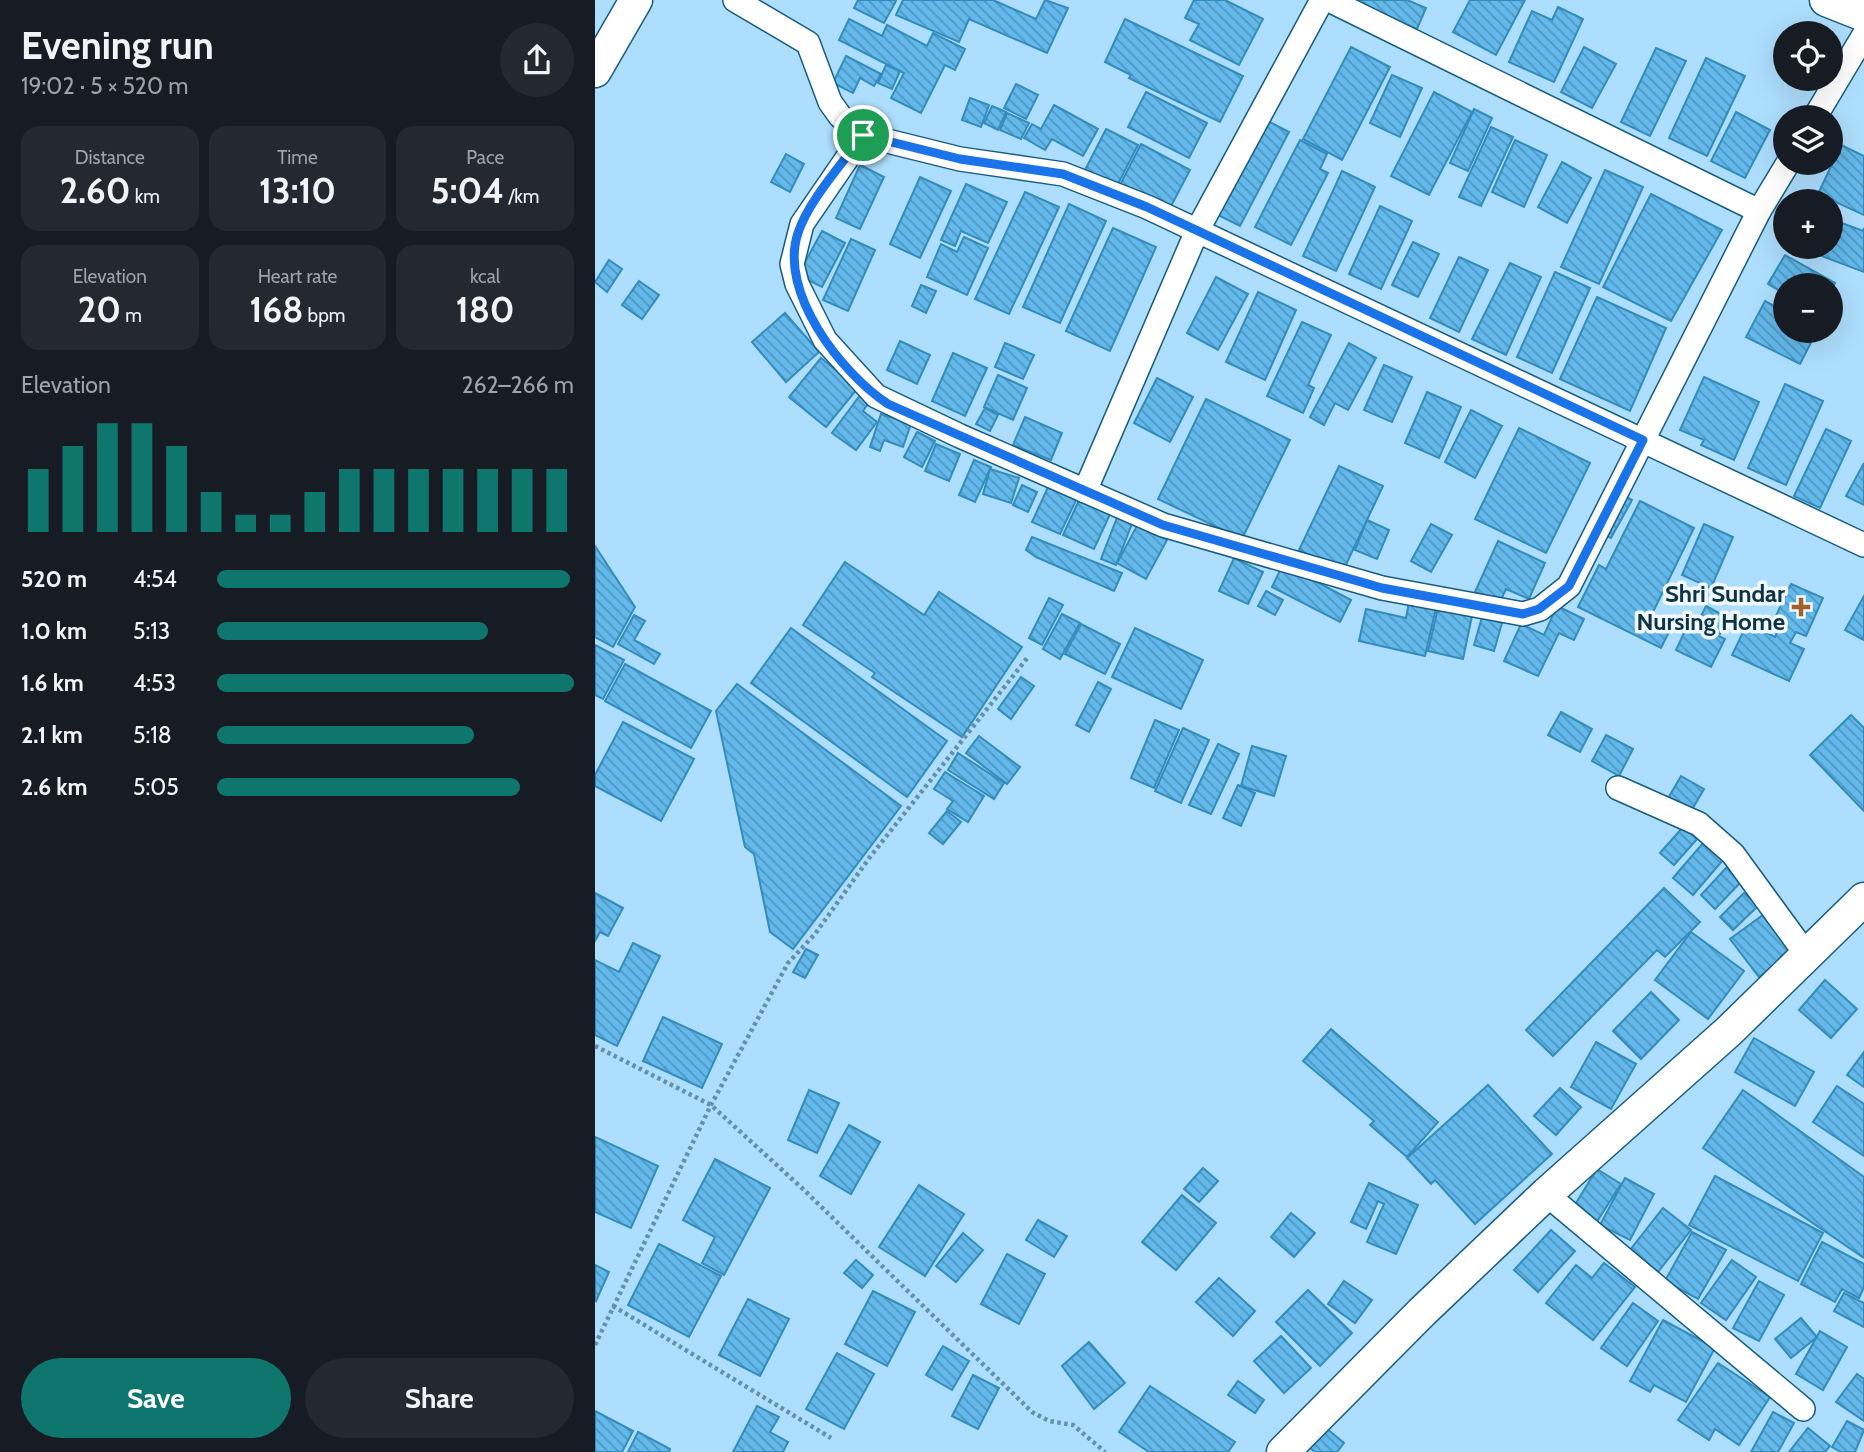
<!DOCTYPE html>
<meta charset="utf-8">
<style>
:root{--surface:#171b24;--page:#242831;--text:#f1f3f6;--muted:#9ea1a6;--accent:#0f766e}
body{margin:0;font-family:Cabin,sans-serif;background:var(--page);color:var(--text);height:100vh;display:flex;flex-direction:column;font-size:26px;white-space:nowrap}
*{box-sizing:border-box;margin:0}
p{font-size:23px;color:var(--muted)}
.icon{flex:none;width:38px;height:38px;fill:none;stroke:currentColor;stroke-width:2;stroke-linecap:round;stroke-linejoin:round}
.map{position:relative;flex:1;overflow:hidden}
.panel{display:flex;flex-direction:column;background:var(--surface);width:595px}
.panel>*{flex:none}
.fabs{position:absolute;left:1178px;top:21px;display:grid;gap:14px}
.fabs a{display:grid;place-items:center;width:70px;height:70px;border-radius:50%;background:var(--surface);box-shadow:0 7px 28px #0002;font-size:35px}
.pin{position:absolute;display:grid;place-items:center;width:60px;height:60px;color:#fff;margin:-30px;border:4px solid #fff;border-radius:50%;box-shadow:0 2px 7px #0007}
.round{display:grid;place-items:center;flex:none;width:74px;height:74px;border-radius:37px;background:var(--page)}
.summary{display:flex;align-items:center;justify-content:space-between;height:119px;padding:0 21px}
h1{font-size:38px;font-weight:700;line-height:52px}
.stats{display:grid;grid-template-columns:repeat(3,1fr);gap:10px;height:119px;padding:7px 21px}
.stats div{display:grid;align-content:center;border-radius:18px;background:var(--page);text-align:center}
.stats b{font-size:35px;font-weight:700}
.stats small{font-size:19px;font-weight:400}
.stats p{font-size:19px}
.chart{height:196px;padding:14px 21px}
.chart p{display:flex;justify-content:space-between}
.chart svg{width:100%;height:126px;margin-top:7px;stroke:var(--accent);stroke-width:6}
.primary-button{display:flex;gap:14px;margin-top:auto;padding:14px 21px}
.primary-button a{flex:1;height:80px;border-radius:42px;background:var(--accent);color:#fff;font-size:28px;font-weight:700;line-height:80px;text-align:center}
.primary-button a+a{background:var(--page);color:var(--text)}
ul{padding:0 21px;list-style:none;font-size:23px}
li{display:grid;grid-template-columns:112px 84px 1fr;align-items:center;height:52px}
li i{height:18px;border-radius:9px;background:var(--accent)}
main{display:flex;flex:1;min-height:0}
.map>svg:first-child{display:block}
.building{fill:url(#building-back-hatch);stroke:#338cbc;stroke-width:2}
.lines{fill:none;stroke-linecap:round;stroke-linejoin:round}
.street-casing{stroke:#165d80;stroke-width:26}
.secondary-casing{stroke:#165d80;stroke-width:35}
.path{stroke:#6490aa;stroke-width:4.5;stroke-dasharray:3.5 3.5;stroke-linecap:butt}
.street{stroke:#fff;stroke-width:23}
.secondary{stroke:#fff;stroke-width:32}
.route-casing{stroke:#fff;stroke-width:14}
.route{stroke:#1a73e8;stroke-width:9}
.poi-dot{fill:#a15f2b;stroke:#f1f9fe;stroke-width:2.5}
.labels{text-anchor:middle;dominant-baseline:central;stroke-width:7;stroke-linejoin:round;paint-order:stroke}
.poi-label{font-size:24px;font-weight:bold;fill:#0d3347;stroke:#f1f9fe;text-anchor:end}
</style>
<main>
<section class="panel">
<div class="summary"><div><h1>Evening run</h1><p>19:02 · 5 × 520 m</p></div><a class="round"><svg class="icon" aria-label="share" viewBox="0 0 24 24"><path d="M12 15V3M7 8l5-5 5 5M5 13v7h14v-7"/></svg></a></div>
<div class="stats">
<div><p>Distance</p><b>2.60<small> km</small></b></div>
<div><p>Time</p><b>13:10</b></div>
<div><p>Pace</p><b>5:04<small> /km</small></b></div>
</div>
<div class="stats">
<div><p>Elevation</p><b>20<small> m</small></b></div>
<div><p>Heart rate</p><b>168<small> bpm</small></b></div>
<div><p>kcal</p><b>180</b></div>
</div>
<div class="chart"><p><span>Elevation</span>262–266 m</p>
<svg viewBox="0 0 160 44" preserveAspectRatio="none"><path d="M5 44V22M15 44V14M25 44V6M35 44V6M45 44V14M55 44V30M65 44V38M75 44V38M85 44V30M95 44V22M105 44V22M115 44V22M125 44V22M135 44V22M145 44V22M155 44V22"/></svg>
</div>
<ul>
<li><b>520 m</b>4:54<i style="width:99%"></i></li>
<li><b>1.0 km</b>5:13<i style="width:76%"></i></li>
<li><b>1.6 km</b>4:53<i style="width:100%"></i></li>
<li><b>2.1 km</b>5:18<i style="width:72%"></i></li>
<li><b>2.6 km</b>5:05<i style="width:85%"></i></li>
</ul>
<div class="primary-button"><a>Save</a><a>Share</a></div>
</section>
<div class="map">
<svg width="1269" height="1452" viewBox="0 0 1269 1452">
<defs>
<pattern id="building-back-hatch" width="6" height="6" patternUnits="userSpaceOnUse" patternTransform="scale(1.75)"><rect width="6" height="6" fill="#63b9eb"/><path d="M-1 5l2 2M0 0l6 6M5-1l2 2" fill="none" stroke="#5097c0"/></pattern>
</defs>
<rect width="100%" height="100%" fill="#addefd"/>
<!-- building -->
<g class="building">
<polygon points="263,0 299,0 301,1 289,23 259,8"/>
<polygon points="308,0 398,0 441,19 450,0 473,8 452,53 374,19 364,42 301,15"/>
<polygon points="599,0 630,0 668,19 644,65 595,40 604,24 590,18"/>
<polygon points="754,0 812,0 831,8 822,29"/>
<polygon points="875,0 930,0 901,55 858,32"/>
<polygon points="963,7 988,19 959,82 914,62 937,11 957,20"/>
<polygon points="254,19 287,36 292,25 332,46 338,33 370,49 360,70 350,65 326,113 296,98 309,73 244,40"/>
<polygon points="530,19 648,76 625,122 534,78 536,75 510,62"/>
<polygon points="756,47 795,67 747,160 708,139"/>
<polygon points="989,47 1021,64 997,108 966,92"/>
<polygon points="1061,48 1091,61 1055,136 1026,122"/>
<polygon points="251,56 286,74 279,86 265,78 258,93 238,83"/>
<polygon points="1111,58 1150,76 1112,156 1074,138"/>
<polygon points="291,65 305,71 297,89 283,83"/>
<polygon points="797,75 827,88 805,137 775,123"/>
<polygon points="421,84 443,95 431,119 409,108"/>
<polygon points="551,92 612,123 594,158 533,127"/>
<polygon points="839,92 877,112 834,195 796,176"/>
<polygon points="375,98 394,105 386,127 367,120"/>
<polygon points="459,105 503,129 488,156 457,139 450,150 429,138 437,124 446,129"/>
<polygon points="397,106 411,112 403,130 389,123"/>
<polygon points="879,109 897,118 873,171 855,163"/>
<polygon points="1141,112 1175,130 1150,178 1116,161"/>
<polygon points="412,113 434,123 426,139 405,130"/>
<polygon points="671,120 694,132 645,226 623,215"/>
<polygon points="896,127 918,137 886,206 864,197"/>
<polygon points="511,129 543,145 522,186 490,170"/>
<polygon points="705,140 732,154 725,169 733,173 696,245 660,227"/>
<polygon points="920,140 952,155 929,207 897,192"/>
<polygon points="546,144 595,170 573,212 524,187"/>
<polygon points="1246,145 1269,156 1269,215 1223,194"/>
<polygon points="191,154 209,164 195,192 176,182"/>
<polygon points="967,162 996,178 972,223 943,207"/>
<polygon points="265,165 289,177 265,229 241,218"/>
<polygon points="1010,170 1048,187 1004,284 966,267"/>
<polygon points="747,171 780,187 741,271 708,256"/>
<polygon points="325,177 356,191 325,258 295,244"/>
<polygon points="371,184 412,202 393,243 366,231 360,246 346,240"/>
<polygon points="430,192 464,207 414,314 380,299"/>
<polygon points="1056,194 1127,230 1076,321 1008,287"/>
<polygon points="474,204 511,221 465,323 428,307"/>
<polygon points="785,206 817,221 786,289 754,274"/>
<polygon points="1236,219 1268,231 1269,228 1269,272 1203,247 1236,247"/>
<polygon points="518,228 561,247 515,351 471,331"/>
<polygon points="227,231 250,243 227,287 203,275"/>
<polygon points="369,237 393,248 372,295 332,277 346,244 362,252"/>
<polygon points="256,239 280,250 253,311 228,300"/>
<polygon points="818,242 844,254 823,297 797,285"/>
<polygon points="1190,255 1240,283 1236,291 1236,285 1190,285 1190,294 1173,284"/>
<polygon points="864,257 893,270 864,332 835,318"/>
<polygon points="14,260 27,269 12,292 0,282"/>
<polygon points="915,263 946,277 911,355 877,339"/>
<polygon points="960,272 995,288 957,373 922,357"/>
<polygon points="621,277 653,294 623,350 592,333"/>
<polygon points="44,281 64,295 47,319 27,305"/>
<polygon points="326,285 341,291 331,313 317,306"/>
<polygon points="663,292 701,310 670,380 631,362"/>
<polygon points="1002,297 1071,328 1035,411 965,379"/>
<polygon points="1170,301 1190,312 1190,331 1222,331 1205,364 1151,337"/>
<polygon points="190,313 224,352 191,382 157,342"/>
<polygon points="707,322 736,335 713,385 719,388 708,413 672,396"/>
<polygon points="305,341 335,355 322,384 292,370"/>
<polygon points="410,343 439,355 428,379 400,367"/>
<polygon points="754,343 781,358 753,410 740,403 729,425 715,417"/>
<polygon points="358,353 392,368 370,416 337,401"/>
<polygon points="226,358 263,388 231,427 194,397"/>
<polygon points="789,365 817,377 797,422 769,410"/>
<polygon points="403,375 432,388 418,420 389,407"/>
<polygon points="1109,377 1164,402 1139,460 1106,445 1109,440 1085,430"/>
<polygon points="562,378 598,397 575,442 539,423"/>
<polygon points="1190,384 1228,401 1191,485 1153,468"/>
<polygon points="832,392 866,407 844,458 810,443"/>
<polygon points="266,394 275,401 268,411 282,422 261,450 237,433"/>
<polygon points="611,399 695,440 647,539 563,499"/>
<polygon points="390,408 403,415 395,431 381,424"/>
<polygon points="876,410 907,426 880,478 850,462"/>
<polygon points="286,414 316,424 308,447 289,440 285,451 275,447"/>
<polygon points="430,417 467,433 456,460 418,445"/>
<polygon points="924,428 995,463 951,553 880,519"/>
<polygon points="1231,429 1256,441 1225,508 1199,496"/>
<polygon points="322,432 340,441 327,467 309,457"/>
<polygon points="341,444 365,454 354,481 330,471"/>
<polygon points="379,460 396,467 380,502 364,495"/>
<polygon points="1269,463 1269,505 1251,496"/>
<polygon points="744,466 788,486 748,571 704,550"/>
<polygon points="395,469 424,478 416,503 388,494"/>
<polygon points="427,485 442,492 433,512 418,505"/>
<polygon points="454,485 482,498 465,534 437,522"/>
<polygon points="1027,495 1037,500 1016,538 1006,533"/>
<polygon points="485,498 516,512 499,549 468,535"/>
<polygon points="1045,501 1099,528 1057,614 1078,624 1066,648 983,607 1004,565 1011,569"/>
<polygon points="523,515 538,521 521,565 506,559"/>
<polygon points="772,520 794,530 782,559 760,550"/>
<polygon points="543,524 572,540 551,579 522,563"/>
<polygon points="836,524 857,535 836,572 816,561"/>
<polygon points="1109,524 1138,537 1116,588 1087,575"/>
<polygon points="437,537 527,573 519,591 441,557 431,550"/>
<polygon points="903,541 950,563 934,599 911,589 905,602 880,592"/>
<polygon points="0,546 40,607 18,647 0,637"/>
<polygon points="639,558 668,572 653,604 624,591"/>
<polygon points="250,562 329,615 344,592 427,647 367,737 277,677 280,673 208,625"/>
<polygon points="688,564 756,600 745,622 677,587"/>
<polygon points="1196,584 1228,598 1211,636 1201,632 1195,643 1209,649 1194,681 1137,655 1152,624 1180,637 1186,624 1179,620"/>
<polygon points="671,591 688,600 680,615 663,606"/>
<polygon points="1269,596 1269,640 1250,630"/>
<polygon points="454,598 468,605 447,645 434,638"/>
<polygon points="814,602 841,608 830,656 764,641 771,609 811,618"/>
<polygon points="962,606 989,619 979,640 964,633 943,676 909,661 926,624 949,635"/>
<polygon points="1111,606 1133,618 1125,634 1103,622"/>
<polygon points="843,608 877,616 868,659 833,651"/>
<polygon points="467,614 485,623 465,659 448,649"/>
<polygon points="39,615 50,621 39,640 65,654 59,664 23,644"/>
<polygon points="887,617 907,623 899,651 879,645"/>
<polygon points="1094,622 1130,639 1116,667 1081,650"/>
<polygon points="486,624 525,644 510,674 470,654"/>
<polygon points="196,628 352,741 312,797 156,683"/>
<polygon points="540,628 608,660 586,709 517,677"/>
<polygon points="0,645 29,660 8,699 0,695"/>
<polygon points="30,664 116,711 96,748 10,701"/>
<polygon points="426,677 439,686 416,719 403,709"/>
<polygon points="503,682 516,689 494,732 481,725"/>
<polygon points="142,684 306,806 198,949 175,932 159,854 150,847 121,711"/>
<polygon points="966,712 997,729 985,752 953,735"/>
<polygon points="1256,715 1269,728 1269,811 1215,755"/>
<polygon points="560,720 584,730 559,788 536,778"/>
<polygon points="28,722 99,759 66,821 0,786 0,775"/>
<polygon points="588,728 614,740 586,803 560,791"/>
<polygon points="1011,735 1038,749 1024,776 997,761"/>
<polygon points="384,736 425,767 412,784 371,753"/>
<polygon points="623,744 644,754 616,814 594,805"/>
<polygon points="657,746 691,756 679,796 646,786"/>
<polygon points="363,753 409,783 399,799 353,770"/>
<polygon points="350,772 389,796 373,822 352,809 358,801 339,789"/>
<polygon points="1086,776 1109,789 1095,813 1072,800"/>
<polygon points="643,785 660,793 646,826 628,818"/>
<polygon points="352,811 366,822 348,844 334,833"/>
<polygon points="1088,827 1102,839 1079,865 1065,853"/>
<polygon points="1109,842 1128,860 1098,895 1078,878"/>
<polygon points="1132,867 1147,881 1120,909 1106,895"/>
<polygon points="1069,888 1105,922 1070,957 1062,950 958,1056 931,1030"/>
<polygon points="0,893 28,908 13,936 5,932 0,941"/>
<polygon points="1149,893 1163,906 1138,930 1125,917"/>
<polygon points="1168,915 1197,953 1164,977 1135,939"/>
<polygon points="1096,932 1149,971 1113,1019 1060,980"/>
<polygon points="38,943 65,956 22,1046 0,1035 0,960 24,972"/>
<polygon points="211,949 223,955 210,978 198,972"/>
<polygon points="1230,980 1262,1009 1236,1038 1204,1010"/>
<polygon points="1056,992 1084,1020 1046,1059 1018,1031"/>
<polygon points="68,1017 127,1044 107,1088 48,1061"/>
<polygon points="736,1029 843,1122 812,1157 775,1125 779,1121 708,1061"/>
<polygon points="1159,1038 1219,1072 1200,1106 1140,1072"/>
<polygon points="1001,1042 1041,1064 1016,1109 976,1087"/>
<polygon points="1269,1052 1269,1087 1252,1075"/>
<polygon points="893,1085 957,1154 880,1224 840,1180 836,1184 812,1158"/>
<polygon points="1242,1086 1269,1104 1269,1156 1218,1122"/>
<polygon points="965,1088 986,1107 961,1135 939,1116"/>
<polygon points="214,1090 244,1103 222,1153 193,1140"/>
<polygon points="1148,1090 1269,1177 1269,1258 1108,1148"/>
<polygon points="254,1125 285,1142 256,1194 225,1176"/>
<polygon points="0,1137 63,1166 36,1228 0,1212"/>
<polygon points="120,1159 175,1188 129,1275 107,1263 120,1237 88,1220"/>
<polygon points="608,1168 623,1181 604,1202 589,1189"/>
<polygon points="1002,1169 1026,1184 1001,1223 978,1208"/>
<polygon points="1120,1176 1228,1233 1203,1281 1094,1225"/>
<polygon points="1030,1178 1059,1194 1035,1240 1005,1225"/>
<polygon points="774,1183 823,1205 801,1254 772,1242 789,1204 783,1201 771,1229 756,1222"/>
<polygon points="324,1185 369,1214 330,1276 284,1247"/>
<polygon points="587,1195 621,1223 581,1270 547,1242"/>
<polygon points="1068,1208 1096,1230 1063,1272 1035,1250"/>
<polygon points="696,1213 720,1233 699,1257 676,1237"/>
<polygon points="443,1220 472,1236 459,1257 431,1240"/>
<polygon points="956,1230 980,1251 943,1292 919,1270"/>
<polygon points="1097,1232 1131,1250 1103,1299 1070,1281"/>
<polygon points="368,1233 388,1250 361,1282 341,1266"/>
<polygon points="1227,1242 1269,1264 1269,1287 1264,1298 1247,1289 1240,1302 1206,1284"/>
<polygon points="64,1244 126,1276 94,1337 33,1305"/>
<polygon points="412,1254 450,1274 424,1324 386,1304"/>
<polygon points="261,1260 278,1275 267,1288 249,1273"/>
<polygon points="1137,1260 1161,1277 1131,1320 1106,1303"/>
<polygon points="1009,1263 1040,1287 998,1340 951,1303 981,1265 997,1278"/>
<polygon points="0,1265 14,1272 1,1301 0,1300"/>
<polygon points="624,1278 660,1311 638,1336 601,1302"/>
<polygon points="749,1281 777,1300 760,1323 733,1304"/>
<polygon points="1164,1281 1189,1295 1164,1341 1138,1328"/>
<polygon points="713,1290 757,1333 725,1366 681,1322"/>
<polygon points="278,1291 320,1312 292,1366 250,1344"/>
<polygon points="1249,1293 1269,1303 1269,1327 1239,1311"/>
<polygon points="153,1299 194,1319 165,1376 124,1355"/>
<polygon points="1038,1303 1063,1321 1032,1366 1006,1348"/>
<polygon points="1206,1318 1222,1337 1196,1358 1180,1339"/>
<polygon points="1068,1320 1120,1348 1091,1402 1059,1385 1055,1392 1035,1381"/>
<polygon points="1225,1331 1252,1347 1228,1390 1201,1374"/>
<polygon points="686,1336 716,1368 689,1393 659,1361"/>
<polygon points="494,1342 530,1383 499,1409 467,1366"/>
<polygon points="348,1346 374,1361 357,1390 331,1375"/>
<polygon points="242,1353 279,1374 249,1429 211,1409"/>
<polygon points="1123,1363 1175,1397 1144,1445 1120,1429 1114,1440 1083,1420"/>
<polygon points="1262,1374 1269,1379 1269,1421 1241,1402"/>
<polygon points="378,1375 404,1388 383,1429 357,1416"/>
<polygon points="643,1381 669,1400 660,1413 633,1395"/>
<polygon points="555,1386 640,1442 633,1452 554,1452 524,1432"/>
<polygon points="162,1406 184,1417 175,1432 193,1442 188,1452 138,1452"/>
<polygon points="0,1411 38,1431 27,1452 0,1452"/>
<polygon points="1178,1412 1199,1423 1183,1452 1156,1452"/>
<polygon points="1252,1421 1269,1430 1260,1452 1246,1452 1237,1447"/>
<polygon points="725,1423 749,1443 742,1452 720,1452 709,1443"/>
<polygon points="1213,1428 1235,1446 1230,1452 1194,1452"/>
<polygon points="43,1432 75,1449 74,1452 33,1452"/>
</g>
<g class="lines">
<defs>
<g id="street">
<polyline points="140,0 213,43 235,102 245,116 268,135 365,159 468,174 552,207 1269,545"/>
<polyline points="734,0 1164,211"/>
<polyline points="1220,117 1269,35"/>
<polyline points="268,135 207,224 197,264 202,284 230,340 281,396 365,436 568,525 787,588 928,614 945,609 974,586 1164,211 1193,163"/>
<polyline points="490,491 602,231 727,0"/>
<polyline points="1023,788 1104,824 1138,854 1211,954"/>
<polyline points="951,1194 1208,1409"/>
</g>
<g id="secondary">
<polyline points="1231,0 1269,15"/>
<polyline points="0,71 41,0"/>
<polyline points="688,1452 827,1312 951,1194 1134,1031 1269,899"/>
</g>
</defs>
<!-- street casing -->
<use href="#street" class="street-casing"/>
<!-- secondary casing -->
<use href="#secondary" class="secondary-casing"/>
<!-- path -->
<g class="path">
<polyline points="0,1046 116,1105 208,1189 437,1412 454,1421 478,1425 510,1452"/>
<polyline points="18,1306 236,1438"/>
<polyline points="0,1345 116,1105 193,963 220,934 275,857 433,657"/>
</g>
<!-- street -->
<use href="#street" class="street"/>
<!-- secondary -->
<use href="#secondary" class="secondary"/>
</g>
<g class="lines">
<defs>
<path id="route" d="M268,135l97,24 103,15 84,33 496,233 -74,146 -30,23 -16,5 -141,-26 -219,-63 -275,-121c-47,-31 -110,-112 -90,-171 10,-32 45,-70 65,-98z"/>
</defs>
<!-- route casing -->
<use href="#route" class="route-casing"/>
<!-- route -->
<use href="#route" class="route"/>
</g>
<!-- markers -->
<path class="poi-dot" d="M1202.5 596.5h7v7h7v7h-7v7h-7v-7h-7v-7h7z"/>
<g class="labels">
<!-- poi labels -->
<g class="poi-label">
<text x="1190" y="593">Shri Sundar<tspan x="1190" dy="28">Nursing Home</tspan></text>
</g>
</g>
</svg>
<div class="fabs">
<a><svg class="icon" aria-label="locate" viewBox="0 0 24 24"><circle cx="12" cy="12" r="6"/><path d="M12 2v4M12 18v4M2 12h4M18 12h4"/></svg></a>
<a><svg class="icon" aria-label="layers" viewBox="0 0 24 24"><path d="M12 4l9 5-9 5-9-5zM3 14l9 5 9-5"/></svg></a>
<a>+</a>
<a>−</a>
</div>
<div class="pin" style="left:268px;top:135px;background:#1e9e55"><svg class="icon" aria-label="arrive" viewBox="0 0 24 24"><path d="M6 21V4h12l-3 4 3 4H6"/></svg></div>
</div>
</main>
